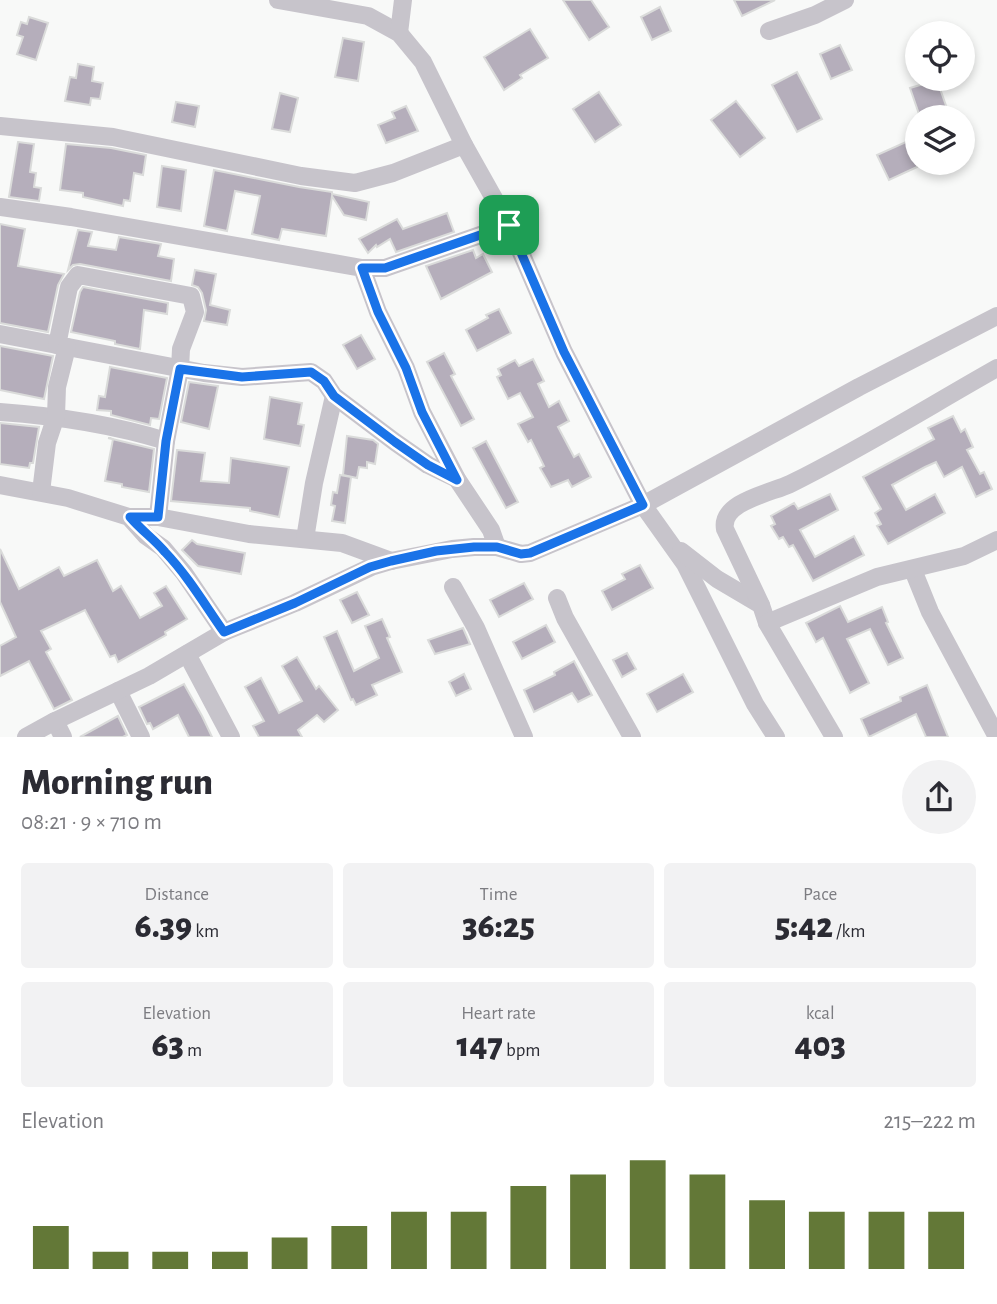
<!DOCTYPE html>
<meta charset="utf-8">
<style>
:root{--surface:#fff;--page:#f2f2f3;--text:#2b2b33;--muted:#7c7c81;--accent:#637837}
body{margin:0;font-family:"Alegreya Sans",sans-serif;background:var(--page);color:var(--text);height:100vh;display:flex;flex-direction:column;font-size:26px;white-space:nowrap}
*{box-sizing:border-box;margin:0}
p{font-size:23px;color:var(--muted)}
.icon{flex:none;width:38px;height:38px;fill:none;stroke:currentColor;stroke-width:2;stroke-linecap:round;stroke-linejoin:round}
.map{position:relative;height:737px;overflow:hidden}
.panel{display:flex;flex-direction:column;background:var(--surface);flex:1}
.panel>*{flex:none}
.tools{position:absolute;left:905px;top:21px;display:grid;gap:14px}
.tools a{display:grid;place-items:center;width:70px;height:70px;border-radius:50%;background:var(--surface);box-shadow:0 4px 10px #0003;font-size:35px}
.pin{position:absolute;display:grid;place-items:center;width:60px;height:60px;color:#fff;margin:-30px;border-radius:14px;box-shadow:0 4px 10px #0006}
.round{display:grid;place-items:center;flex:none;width:74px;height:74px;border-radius:37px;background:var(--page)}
.summary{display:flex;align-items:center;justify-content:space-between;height:119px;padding:0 21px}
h1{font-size:38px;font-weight:800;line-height:52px}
.metrics{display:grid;grid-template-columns:repeat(3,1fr);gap:10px;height:119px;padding:7px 21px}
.metrics div{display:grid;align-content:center;border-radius:7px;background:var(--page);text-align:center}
.metrics b{font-size:35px;font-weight:800}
.metrics small{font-size:19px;font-weight:400}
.metrics p{font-size:19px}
.chart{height:196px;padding:14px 21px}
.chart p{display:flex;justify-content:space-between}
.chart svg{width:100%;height:126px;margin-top:7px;stroke:var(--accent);stroke-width:6}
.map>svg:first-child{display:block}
.building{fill:#b5aebb;stroke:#dadbda;stroke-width:2}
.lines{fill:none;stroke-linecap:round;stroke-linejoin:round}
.street{stroke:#c7c4cb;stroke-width:18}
.route-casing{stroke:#fff;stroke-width:14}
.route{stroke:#1a73e8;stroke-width:9}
</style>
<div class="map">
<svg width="997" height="737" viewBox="0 0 997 737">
<rect width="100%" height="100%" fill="#f8f9f8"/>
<!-- building -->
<g class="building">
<polygon points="563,0 591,0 609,27 589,40"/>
<polygon points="734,0 775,0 742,16"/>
<polygon points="660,7 671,31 652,40 641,17"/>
<polygon points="29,17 48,23 36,60 17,54 23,37 17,35 21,22 27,24"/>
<polygon points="530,29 548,58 520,75 522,78 504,90 484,57"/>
<polygon points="343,38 364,42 358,81 335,77"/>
<polygon points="840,45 852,70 831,79 820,54"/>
<polygon points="78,64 94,67 92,81 103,83 100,99 91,98 90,105 65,101 70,77 76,78"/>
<polygon points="797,72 822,119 797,132 772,85"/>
<polygon points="937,80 950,117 920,117 910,88"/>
<polygon points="599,92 621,125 595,142 573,109"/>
<polygon points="280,93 298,98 290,132 272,129"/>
<polygon points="736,101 765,138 740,157 711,120"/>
<polygon points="176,102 199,106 195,127 172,122"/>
<polygon points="406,106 418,131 386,143 378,125 395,118 392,112"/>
<polygon points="917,137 917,167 889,180 877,155"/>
<polygon points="18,142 34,144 30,172 36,173 34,187 41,188 39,201 9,197"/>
<polygon points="66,144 111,148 146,155 143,175 134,173 130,201 124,200 123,206 83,197 83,193 60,190"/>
<polygon points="162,166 186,170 181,211 157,207"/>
<polygon points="214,170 299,187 332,192 332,194 369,202 366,220 344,215 332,196 326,236 282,229 279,240 252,234 260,196 235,191 227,231 204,226"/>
<polygon points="447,213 454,232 396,252 390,239 377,247 376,245 368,253 359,239 397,219 403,229"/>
<polygon points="0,224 25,229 18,266 64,274 58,285 48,332 0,323"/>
<polygon points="78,230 92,232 88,246 116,250 119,237 161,244 158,256 174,259 171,281 80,264 73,265 68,270"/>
<polygon points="473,250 476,258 483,254 492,272 441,299 426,266"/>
<polygon points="195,270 216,274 210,305 230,310 227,325 204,321 206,310 202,293 198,287 192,285"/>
<polygon points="83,287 168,303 167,314 144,310 140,349 115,344 115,341 71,332 80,292"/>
<polygon points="499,309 511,333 477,351 466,330 488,318 486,315"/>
<polygon points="361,335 375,359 357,369 343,345"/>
<polygon points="0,346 53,356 44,399 0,390"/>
<polygon points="444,353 455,374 451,376 474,419 461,426 427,362"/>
<polygon points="533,359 544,381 538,384 549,407 559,401 569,421 558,427 574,457 579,454 591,477 572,487 568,480 551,487 540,468 544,466 531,440 528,442 518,424 533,417 520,393 508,399 497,377 501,375 498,369 515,360 519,366"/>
<polygon points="110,367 167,378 159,419 151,418 150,425 111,415 111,411 97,410 99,396 105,397"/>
<polygon points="189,382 218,386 209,429 181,422"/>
<polygon points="270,397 302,403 298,424 304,425 300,446 264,439"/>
<polygon points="953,416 961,432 965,429 973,447 967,450 980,474 984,472 992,489 976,497 962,467 944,477 936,462 925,467 892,485 906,510 935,494 945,513 888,544 877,526 881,524 875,513 881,509 863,477 934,439 928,428"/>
<polygon points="0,423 39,427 33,463 30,463 29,468 0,464"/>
<polygon points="347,436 373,440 378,444 375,464 367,462 367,468 359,467 357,478 343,475"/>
<polygon points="108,438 154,449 149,492 122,487 122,484 105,481 113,439"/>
<polygon points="486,441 518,502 506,508 473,448"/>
<polygon points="177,450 205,453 201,481 229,483 231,458 289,467 279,517 250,511 250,508 171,501"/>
<polygon points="340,475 351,477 345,523 332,521 335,506 331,505 333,492 337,493"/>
<polygon points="830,494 838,510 800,530 815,557 854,536 864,555 813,581 793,545 789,547 783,537 779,539 771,526 775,524 771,516 794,503 798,509"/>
<polygon points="192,540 197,544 245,553 241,574 198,566 182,550"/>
<polygon points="0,549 19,589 59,567 64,576 97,560 113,591 121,586 140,618 162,606 154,593 166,586 187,619 165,632 166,635 118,662 115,655 110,657 85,610 41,631 51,649 46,652 72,700 54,709 29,661 0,676 0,646 16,637 0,602"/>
<polygon points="640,565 653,588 612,610 602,591 625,579 622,574"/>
<polygon points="524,583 533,599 499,617 490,600"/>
<polygon points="357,592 369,615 352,623 340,600"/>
<polygon points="840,606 848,622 882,607 888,622 886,623 903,658 888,665 870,629 847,639 869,683 850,693 823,638 816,642 806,623"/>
<polygon points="382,619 390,637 387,638 402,672 372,685 377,695 356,705 353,699 351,700 324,637 337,631 354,671 379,658 365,626"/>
<polygon points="546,625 555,642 522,659 513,642"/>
<polygon points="463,628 470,644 435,654 428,640"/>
<polygon points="627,653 636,669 622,677 613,660"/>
<polygon points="297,657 316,689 319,686 338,710 324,722 317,715 298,730 302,737 259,737 253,726 264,721 245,687 261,678 279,713 302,701 282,666"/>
<polygon points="574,661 592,695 578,702 572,693 534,712 524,690 555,675 554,672"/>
<polygon points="464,674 471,689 456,696 449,682"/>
<polygon points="683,674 693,692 657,712 647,694"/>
<polygon points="184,684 202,716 212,737 189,737 178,715 153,729 150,723 147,724 139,707"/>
<polygon points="927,685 948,737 926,737 916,714 869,737 861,719 901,701 900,697"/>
<polygon points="118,716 127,735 123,737 80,737"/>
</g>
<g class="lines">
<!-- street -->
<g class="street">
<polyline points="278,0 368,16 399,33 423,62 464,145 509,225 564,352 643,505 685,564 755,704 776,737"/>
<polyline points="769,31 815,15 845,0"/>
<polyline points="399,33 403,0"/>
<polyline points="0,126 113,137 301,176 355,183 393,173 464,145"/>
<polyline points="0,207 71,217 362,268 378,312 406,368 422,412 457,479 491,530 497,547"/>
<polyline points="362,268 385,268 509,225"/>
<polyline points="0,334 204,373 242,377 311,372 324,381 334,396 395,442 428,465 457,479"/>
<polyline points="57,345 69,287 78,275 191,296 195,312 181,349 180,369 166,441 158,517 129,517"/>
<path d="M0,412c57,4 111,12 166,29"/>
<polyline points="0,485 68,498 129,517 146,536 163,548 184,573 224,632 295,603 371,567 391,561 452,549 474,547 497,547 521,554 530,553 643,505 859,387 997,316"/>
<polyline points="41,492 47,443 56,416 57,387 67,347"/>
<polyline points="158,517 249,534 342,543 391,561"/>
<polyline points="305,539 314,483 334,396"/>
<polyline points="681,551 717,579 761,605 767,623 834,737"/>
<polyline points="913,570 930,612 997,737"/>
<polyline points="453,587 476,628 524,737"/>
<polyline points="557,598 565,618 632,737"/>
<path d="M761,605l-36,-76c-5,-27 46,-36 65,-45 71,-35 138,-77 207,-116"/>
<polyline points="767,623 877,577 964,556 997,540"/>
<polyline points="187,654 231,737"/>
<polyline points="118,691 141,737"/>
<polyline points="55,721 63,737"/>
<polyline points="26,737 55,721 149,676 224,632"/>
</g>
</g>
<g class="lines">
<defs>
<path id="route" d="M509,225l55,127 79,153 -113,48 -9,1 -24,-7h-23l-38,4 -45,10 -21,6 -75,36 -71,29c-19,-27 -36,-56 -59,-80 -11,-13 -24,-22 -35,-35h28l8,-76 14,-72 62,8 69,-5 13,9 10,15 61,46 33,23 29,15 -35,-68 -16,-44 -28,-56 -16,-44h23z"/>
</defs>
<!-- route casing -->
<use href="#route" class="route-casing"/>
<!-- route -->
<use href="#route" class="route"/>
</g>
</svg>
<div class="tools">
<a><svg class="icon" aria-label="locate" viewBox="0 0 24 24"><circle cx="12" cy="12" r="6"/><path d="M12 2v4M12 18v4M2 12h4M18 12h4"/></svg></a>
<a><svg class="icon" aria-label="layers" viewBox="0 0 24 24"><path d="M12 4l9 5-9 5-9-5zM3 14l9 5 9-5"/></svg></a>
</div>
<div class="pin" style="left:509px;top:225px;background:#1e9e55"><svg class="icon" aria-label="arrive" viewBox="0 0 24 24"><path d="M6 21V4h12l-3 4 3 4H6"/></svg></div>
</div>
<section class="panel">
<div class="summary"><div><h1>Morning run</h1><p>08:21 · 9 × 710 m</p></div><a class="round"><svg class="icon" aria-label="share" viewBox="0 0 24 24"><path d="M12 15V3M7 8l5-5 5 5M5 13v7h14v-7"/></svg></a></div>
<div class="metrics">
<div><p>Distance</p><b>6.39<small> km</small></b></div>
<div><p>Time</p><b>36:25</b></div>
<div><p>Pace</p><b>5:42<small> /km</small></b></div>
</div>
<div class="metrics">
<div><p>Elevation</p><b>63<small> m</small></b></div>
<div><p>Heart rate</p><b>147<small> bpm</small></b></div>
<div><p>kcal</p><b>403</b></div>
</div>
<div class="chart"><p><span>Elevation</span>215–222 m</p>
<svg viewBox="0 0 160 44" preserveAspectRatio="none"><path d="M5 44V29M15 44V38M25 44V38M35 44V38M45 44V33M55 44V29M65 44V24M75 44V24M85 44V15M95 44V11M105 44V6M115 44V11M125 44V20M135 44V24M145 44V24M155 44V24"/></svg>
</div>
</section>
